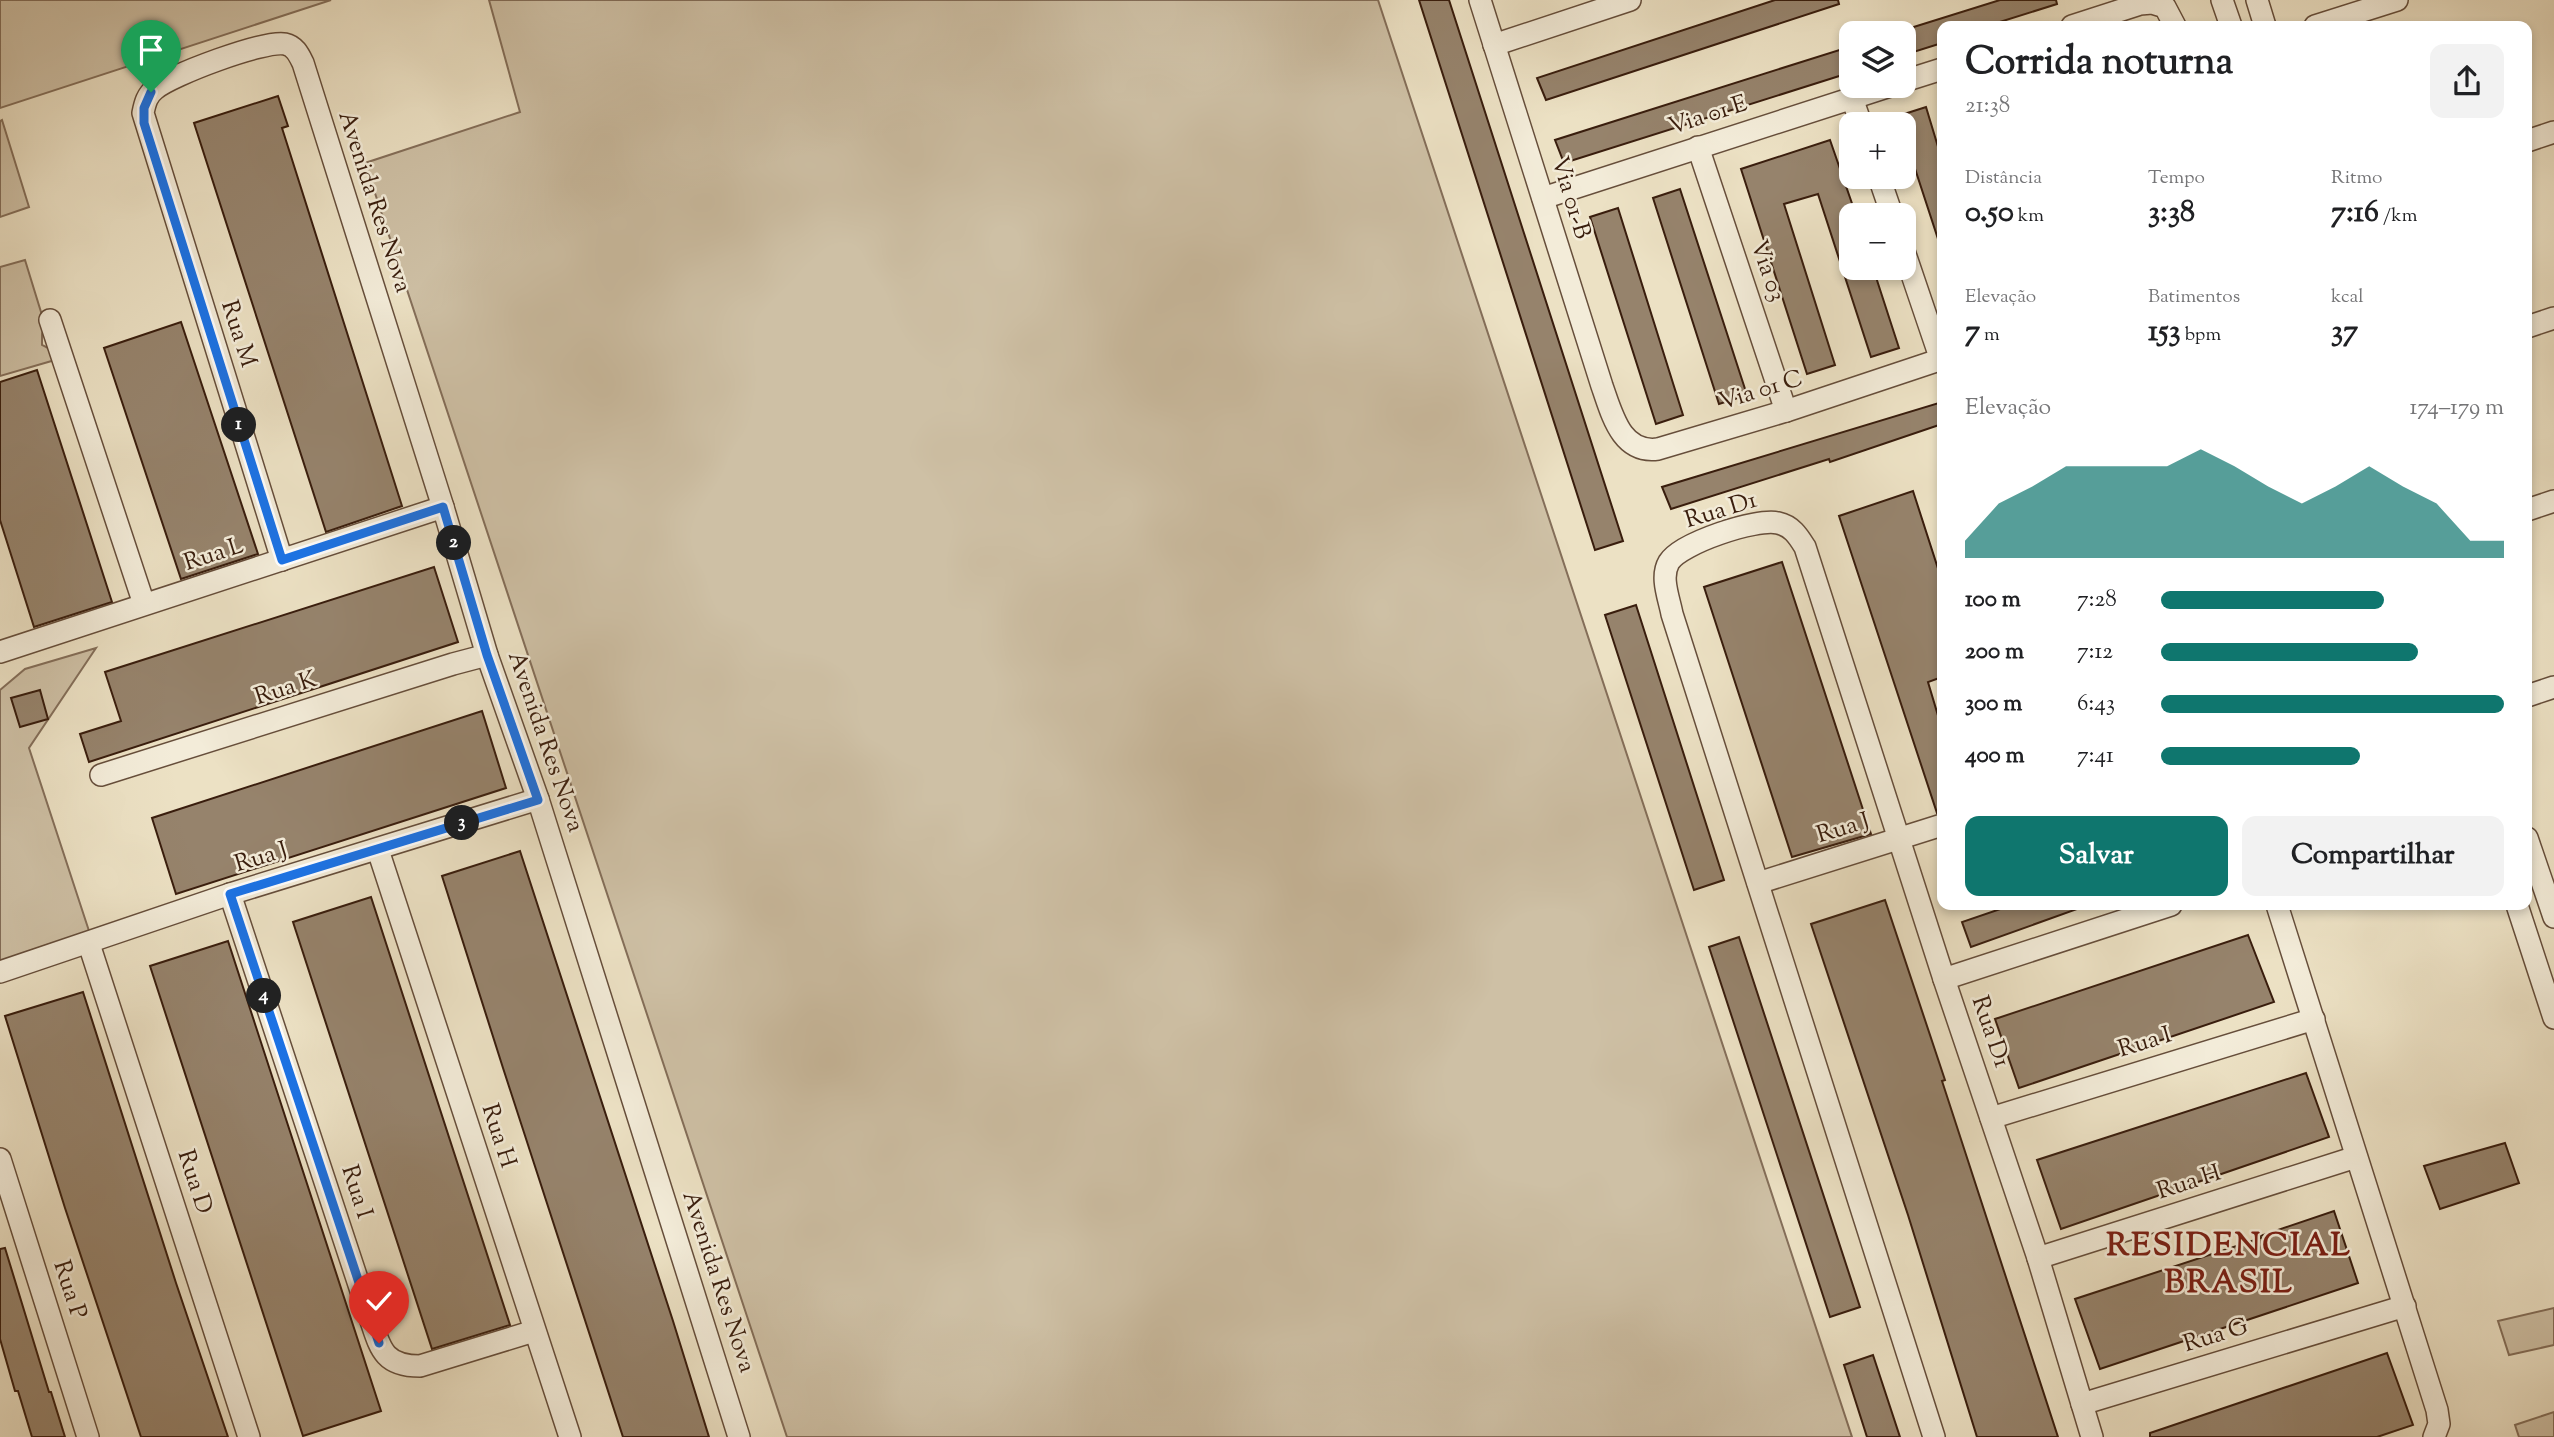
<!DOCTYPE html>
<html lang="pt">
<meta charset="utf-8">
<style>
:root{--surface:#fff;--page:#f2f2f2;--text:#202124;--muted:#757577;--accent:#0f766e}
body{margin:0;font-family:"Sorts Mill Goudy",serif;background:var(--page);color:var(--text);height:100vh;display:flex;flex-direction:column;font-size:26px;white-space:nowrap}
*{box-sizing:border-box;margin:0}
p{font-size:23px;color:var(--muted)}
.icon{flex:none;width:38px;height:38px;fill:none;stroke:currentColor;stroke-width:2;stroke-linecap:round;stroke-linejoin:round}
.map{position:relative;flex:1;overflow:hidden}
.side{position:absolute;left:1937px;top:21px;width:595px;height:889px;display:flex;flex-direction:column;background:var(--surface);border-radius:14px;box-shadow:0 4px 10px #0003}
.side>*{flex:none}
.fabs{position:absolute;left:1839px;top:21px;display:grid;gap:14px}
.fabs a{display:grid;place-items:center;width:77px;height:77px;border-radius:14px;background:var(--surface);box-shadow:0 4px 10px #0003;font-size:35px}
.pin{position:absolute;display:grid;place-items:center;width:60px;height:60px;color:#fff;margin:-72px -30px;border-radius:50% 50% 50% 0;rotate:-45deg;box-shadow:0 0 7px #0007}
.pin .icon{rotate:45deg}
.km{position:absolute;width:35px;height:35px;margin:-18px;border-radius:50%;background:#222;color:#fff;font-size:19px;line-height:35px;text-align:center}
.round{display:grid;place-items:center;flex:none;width:74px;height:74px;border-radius:14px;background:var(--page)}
.headline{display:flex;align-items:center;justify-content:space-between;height:119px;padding:0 28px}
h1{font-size:38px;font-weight:700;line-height:52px}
.figures{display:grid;grid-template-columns:repeat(3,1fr);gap:10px;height:119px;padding:7px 28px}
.figures div{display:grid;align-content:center}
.figures b{font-size:30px;font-weight:700}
.figures small{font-size:19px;font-weight:400}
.figures p{font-size:19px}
.chart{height:196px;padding:14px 28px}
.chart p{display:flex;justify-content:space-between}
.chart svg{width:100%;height:126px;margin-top:7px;fill:var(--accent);opacity:.7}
.primary-button{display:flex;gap:14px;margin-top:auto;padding:14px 28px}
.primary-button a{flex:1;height:80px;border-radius:14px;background:var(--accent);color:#fff;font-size:28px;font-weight:700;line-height:80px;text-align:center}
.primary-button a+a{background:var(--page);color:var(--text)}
ul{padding:0 28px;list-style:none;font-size:23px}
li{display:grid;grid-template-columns:112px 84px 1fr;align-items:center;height:52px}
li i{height:18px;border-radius:9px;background:var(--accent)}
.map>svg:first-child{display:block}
.green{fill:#cec0a5;stroke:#846e59;stroke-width:2}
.building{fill:#96836c;stroke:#391d0d;stroke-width:2}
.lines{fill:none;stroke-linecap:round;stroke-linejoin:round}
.street-casing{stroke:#664e3b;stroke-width:24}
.street{stroke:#f3ecd9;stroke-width:21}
.route-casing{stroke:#fff;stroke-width:14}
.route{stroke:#1a73e8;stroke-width:9}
.labels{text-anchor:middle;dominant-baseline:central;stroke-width:5;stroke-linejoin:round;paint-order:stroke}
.street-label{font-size:24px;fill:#391d0d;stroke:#f3ecd9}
.district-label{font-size:32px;font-weight:bold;letter-spacing:2px;fill:#7a1f14;stroke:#f3ecd9}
</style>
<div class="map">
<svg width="2554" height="1437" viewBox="0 0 2554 1437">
<rect width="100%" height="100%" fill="#ece1c4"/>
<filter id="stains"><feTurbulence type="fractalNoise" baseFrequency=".00286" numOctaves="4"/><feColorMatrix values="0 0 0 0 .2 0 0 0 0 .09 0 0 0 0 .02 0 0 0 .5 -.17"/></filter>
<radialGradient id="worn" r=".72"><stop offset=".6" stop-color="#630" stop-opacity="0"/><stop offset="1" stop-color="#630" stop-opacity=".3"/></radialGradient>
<!-- green -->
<g class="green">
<polygon points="0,0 331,0 0,108"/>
<polygon points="489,0 1378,0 1852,1437 787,1437 365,163 520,112"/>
<polygon points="2,120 29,207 0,217 0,121"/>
<polygon points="25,260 45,325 42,334 42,345 52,350 55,360 0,376 0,267"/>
<polygon points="96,648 29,748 91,937 0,968 0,690 25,669"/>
<polygon points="2554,1308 2554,1345 2509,1355 2498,1321"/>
<polygon points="2554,1412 2554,1437 2519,1437 2515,1425"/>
</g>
<!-- building -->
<g class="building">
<polygon points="1419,0 1449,0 1623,541 1595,550"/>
<polygon points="1775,0 1838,0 1839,4 1546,100 1537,78"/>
<polygon points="2000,0 2056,0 2057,4 1987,26 1942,26 1942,43 1904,55 1904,30"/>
<polygon points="1852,46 1852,72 1564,163 1555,140"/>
<polygon points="278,96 288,126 282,128 402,506 326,532 194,123"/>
<polygon points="1926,107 1942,160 1942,241 1939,242 1904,135 1904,124 1901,124 1898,116"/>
<polygon points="1830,140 1856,215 1852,215 1852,268 1873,268 1899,348 1871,357 1818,194 1784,204 1835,365 1807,374 1741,169"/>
<polygon points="1680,189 1747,395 1719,404 1653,198"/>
<polygon points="1618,208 1683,415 1656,424 1590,217"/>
<polygon points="181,322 258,554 181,579 104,348"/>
<polygon points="37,370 112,602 34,627 0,520 0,382"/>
<polygon points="1942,402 1942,424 1830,462 1829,459 1671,509 1662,487"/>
<polygon points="1913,491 1942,581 1942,677 1928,682 1942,729 1942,812 1937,813 1839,516"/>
<polygon points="1782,562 1871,834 1792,857 1704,587"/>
<polygon points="434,567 458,642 89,762 80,734 121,721 105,672"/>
<polygon points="1636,605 1724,880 1694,890 1605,615"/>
<polygon points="40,690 48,719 20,727 11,698"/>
<polygon points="482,711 506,788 176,894 152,818"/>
<polygon points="520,851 673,1321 709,1437 623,1437 503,1068 442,876"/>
<polygon points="371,897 510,1325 432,1349 293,922"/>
<polygon points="1885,900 1945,1080 1942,1081 2058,1437 1977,1437 1908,1215 1811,924"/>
<polygon points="2012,905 2079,905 2080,908 1971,947 1962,922"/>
<polygon points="2248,935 2274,1002 2019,1088 1995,1019"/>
<polygon points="1739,937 1860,1307 1830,1317 1709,947"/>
<polygon points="228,941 381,1411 303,1436 150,966"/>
<polygon points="83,992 176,1283 228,1437 141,1437 65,1208 5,1016"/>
<polygon points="2306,1073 2329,1137 2061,1229 2037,1160"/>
<polygon points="2505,1143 2519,1183 2440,1209 2424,1166"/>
<polygon points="2334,1211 2358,1283 2100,1369 2075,1299 2261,1238 2260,1236"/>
<polygon points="5,1248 49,1392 51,1392 65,1437 32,1437 18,1391 15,1391 0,1339 0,1249"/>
<polygon points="2387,1353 2413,1425 2377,1437 2150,1437 2150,1433"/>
<polygon points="1873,1355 1900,1437 1867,1437 1844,1365"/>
</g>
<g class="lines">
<defs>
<g id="street">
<path d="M1480,0l122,386c10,28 19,68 56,63l128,-38 156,-52"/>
<polyline points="2222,0 2231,26"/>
<polyline points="2257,0 2265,26"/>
<polyline points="2072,26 2140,4 2152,3 2165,7 2175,26"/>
<polyline points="2315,26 2397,0"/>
<polyline points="1494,45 1630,0"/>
<polyline points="1904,81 1942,69"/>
<polyline points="1852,98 1861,124"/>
<polyline points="2527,141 2554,132"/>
<polyline points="1698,147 1786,411"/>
<polyline points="1879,177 1892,215"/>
<polyline points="1543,198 1890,86"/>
<polyline points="1904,251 1941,360"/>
<polyline points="50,320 144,604"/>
<polyline points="2527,327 2554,318"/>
<polyline points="2527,510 2554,501"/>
<path d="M282,560l-139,-447c2,-10 4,-18 12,-24 16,-14 109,-49 130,-45 10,2 14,11 18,19l140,444 44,148 51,144 201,638"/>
<polyline points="0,652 443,507"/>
<polyline points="2527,696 2554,687"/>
<polyline points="101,775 453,664 487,655"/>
<polyline points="2527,838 2554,917"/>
<polyline points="378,850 570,1437"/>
<polyline points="1758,883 1942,825"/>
<path d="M230,894l139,421c11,32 13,51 51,51l114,-35"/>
<polyline points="2277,905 2437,1410 2439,1424 2434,1437"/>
<polyline points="2517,905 2554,1018"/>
<polyline points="89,944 249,1437"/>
<polyline points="0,972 230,894 538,799"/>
<polyline points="1944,979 2171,905"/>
<polyline points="1991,1118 2314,1019"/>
<polyline points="0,1159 88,1437"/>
<polyline points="2038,1258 2356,1157"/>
<polyline points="2082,1404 2405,1306"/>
<path d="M1934,1437l-262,-823c-3,-16 -12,-37 -3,-52 12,-19 87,-44 109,-39 14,3 20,13 27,24l139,432 94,279 54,179"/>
</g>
</defs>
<!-- street casing -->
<use href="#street" class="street-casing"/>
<!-- street -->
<use href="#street" class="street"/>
</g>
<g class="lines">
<defs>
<polyline id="route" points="151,92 144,108 144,123 282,560 443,507 487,655 538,800 230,894 379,1343"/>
</defs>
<!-- route casing -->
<use href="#route" class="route-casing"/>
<!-- route -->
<use href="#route" class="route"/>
</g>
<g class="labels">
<!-- street labels -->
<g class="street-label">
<text transform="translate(1708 116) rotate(-18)">Via 01 E</text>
<text transform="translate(1570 198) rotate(73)">Via 01-B</text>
<text transform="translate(374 202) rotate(72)">Avenida Res Nova</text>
<text transform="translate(1767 271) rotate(71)">Via 03</text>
<text transform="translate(238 334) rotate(72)">Rua M</text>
<text transform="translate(1761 391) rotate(-17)">Via 01 C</text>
<text transform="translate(1721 511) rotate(-17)">Rua D1</text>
<text transform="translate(214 555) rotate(-18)">Rua L</text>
<text transform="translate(286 689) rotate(-18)">Rua K</text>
<text transform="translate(545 742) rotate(71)">Avenida Res Nova</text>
<text transform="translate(1843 829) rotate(-17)">Rua J</text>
<text transform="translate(261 858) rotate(-17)">Rua J</text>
<text transform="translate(1990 1032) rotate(71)">Rua D1</text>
<text transform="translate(2145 1043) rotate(-17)">Rua I</text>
<text transform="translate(498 1136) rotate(72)">Rua H</text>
<text transform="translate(194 1182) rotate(72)">Rua D</text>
<text transform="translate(2189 1183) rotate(-18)">Rua H</text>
<text transform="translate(356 1192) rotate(72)">Rua I</text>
<text transform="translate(718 1282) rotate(72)">Avenida Res Nova</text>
<text transform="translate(69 1290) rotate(72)">Rua P</text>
<text transform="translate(2216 1336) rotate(-17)">Rua G</text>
</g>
<!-- district labels -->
<g class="district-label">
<text x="2229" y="1247">RESIDENCIAL<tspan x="2229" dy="37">BRASIL</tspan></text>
</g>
</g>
<rect width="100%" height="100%" filter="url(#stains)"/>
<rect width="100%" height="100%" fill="url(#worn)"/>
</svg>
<div class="fabs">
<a><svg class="icon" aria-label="layers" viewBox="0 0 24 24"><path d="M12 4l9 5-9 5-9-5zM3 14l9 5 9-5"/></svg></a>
<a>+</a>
<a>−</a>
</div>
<div class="pin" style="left:151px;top:92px;background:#1e9e55"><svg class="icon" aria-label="arrive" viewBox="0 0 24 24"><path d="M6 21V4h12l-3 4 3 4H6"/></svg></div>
<div class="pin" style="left:379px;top:1343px;background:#d93025"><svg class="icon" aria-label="check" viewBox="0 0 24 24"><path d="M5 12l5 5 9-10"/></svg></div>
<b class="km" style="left:239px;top:425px">1</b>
<b class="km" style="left:454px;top:543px">2</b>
<b class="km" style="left:462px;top:823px">3</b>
<b class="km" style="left:264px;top:996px">4</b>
<section class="side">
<div class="headline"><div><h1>Corrida noturna</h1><p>21:38</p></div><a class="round"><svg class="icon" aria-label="share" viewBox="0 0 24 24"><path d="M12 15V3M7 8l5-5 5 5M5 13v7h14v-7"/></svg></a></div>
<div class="figures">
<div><p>Distância</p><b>0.50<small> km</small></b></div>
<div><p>Tempo</p><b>3:38</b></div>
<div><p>Ritmo</p><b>7:16<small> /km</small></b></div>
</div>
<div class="figures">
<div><p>Elevação</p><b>7<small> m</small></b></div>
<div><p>Batimentos</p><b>153<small> bpm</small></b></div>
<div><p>kcal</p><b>37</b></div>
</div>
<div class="chart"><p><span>Elevação</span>174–179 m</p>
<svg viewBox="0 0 160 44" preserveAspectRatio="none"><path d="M0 44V38L10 25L20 19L30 12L40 12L50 12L60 12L70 6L80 12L90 19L100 25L110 19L120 12L130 19L140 25L150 38L160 38V44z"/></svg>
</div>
<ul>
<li><b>100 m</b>7:28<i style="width:65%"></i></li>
<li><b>200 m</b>7:12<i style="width:75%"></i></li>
<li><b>300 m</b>6:43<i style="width:100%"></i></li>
<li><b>400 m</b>7:41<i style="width:58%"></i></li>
</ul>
<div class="primary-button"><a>Salvar</a><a>Compartilhar</a></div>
</section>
</div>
